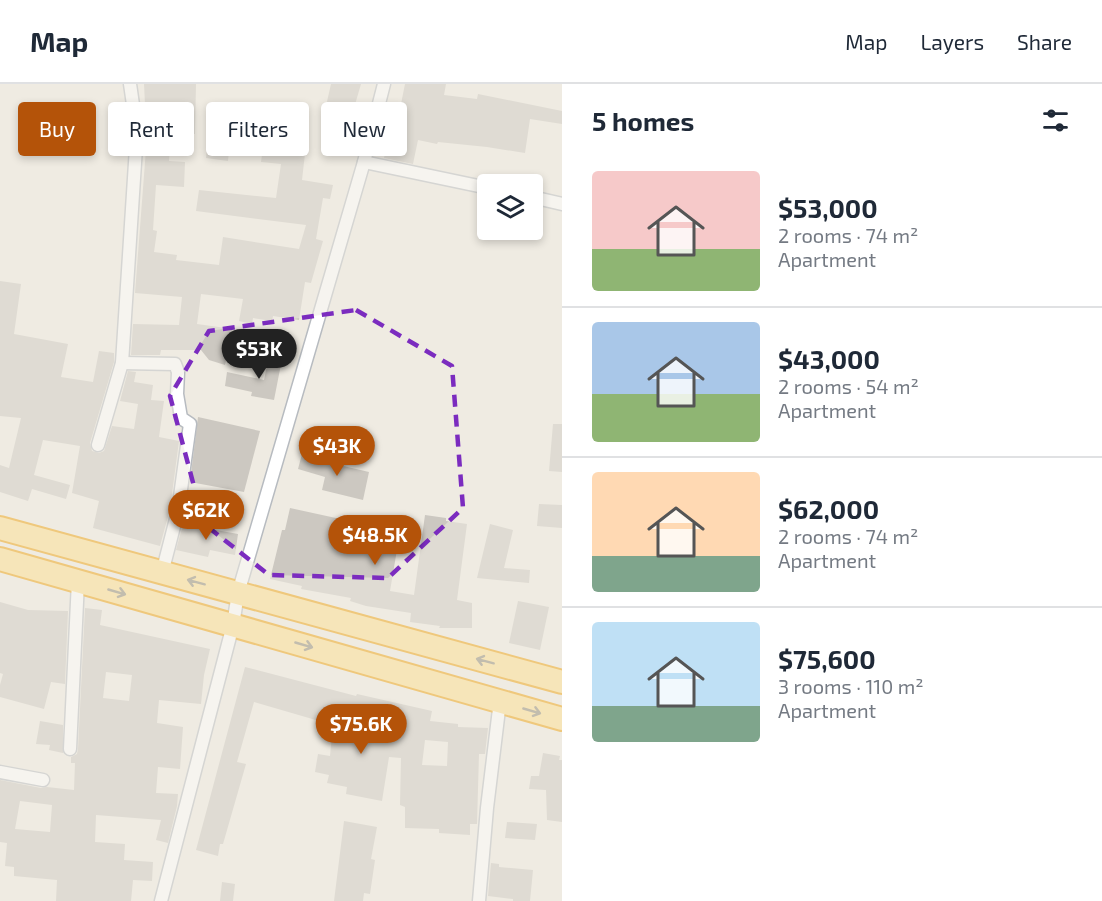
<!DOCTYPE html>
<meta charset="utf-8">
<style>
:root{--surface:#fff;--page:#f2f2f3;--text:#1f2937;--muted:#747a83;--line:#e0e1e3;--accent:#b45309}
body{margin:0;font-family:"Exo 2",sans-serif;background:var(--page);color:var(--text);height:100vh;display:flex;flex-direction:column;font-size:22px;white-space:nowrap}
*{box-sizing:border-box;margin:0}
p{font-size:20px;color:var(--muted)}
.icon{flex:none;width:33px;height:33px;fill:none;stroke:currentColor;stroke-width:2;stroke-linecap:round;stroke-linejoin:round}
.map{position:relative;flex:1;overflow:hidden}
.drawer{display:flex;flex-direction:column;background:var(--surface);width:540px}
.drawer>*{flex:none}
.guide{position:absolute;left:18px;top:18px;width:453px;height:54px;display:flex;gap:12px}
.controls{position:absolute;left:477px;top:90px;display:grid;gap:12px}
.controls a{display:grid;place-items:center;width:66px;height:66px;border-radius:6px;background:var(--surface);box-shadow:0 3px 9px #0003;font-size:30px}
.price{position:absolute;translate:-50% -51px;padding:0 14px;border-radius:21px;background:var(--accent);color:#fff;font-size:20px;line-height:39px;filter:drop-shadow(0 2px 3px #0008)}
.price::after{content:'';position:absolute;left:50%;top:36px;width:18px;height:14px;margin-left:-9px;background:inherit;clip-path:polygon(0 0,100% 0,50% 100%)}
.price.active{background:#222;color:#fff}
ul{padding:0;list-style:none}
li{display:flex;align-items:center;gap:18px;height:150px;padding:0 30px}
li+li{border-top:2px solid var(--line)}
li span{display:grid;place-items:center;flex:none;width:168px;height:120px;border-radius:6px;color:#555}
li>.icon{margin-inline-start:auto}
span .icon{width:72px;height:72px;fill:#fffc;stroke-width:1}
li b{font-size:26px}
h2{display:flex;justify-content:space-between;align-items:center;height:72px;padding:0 30px;font-size:26px}
.chip{padding:0 21px;border-radius:6px;background:var(--surface);box-shadow:0 3px 9px #0003;font-size:21px;line-height:54px}
.chip.active{background:var(--accent);color:#fff}
header{display:flex;align-items:center;gap:36px;box-sizing:border-box;height:84px;padding:0 30px;background:var(--surface);border-bottom:2px solid var(--line)}
header strong{font-size:28px}
nav{display:flex;gap:33px;margin-inline-start:auto;font-size:21px}
main{display:flex;flex:1;min-height:0}
.map>svg:first-child{display:block}
.building{fill:#ccc8c1;fill-rule:evenodd}
.lines{fill:none;stroke-linecap:round;stroke-linejoin:round}
.street-casing{stroke:#b7bbc0;stroke-width:15}
.highway-casing{stroke:#f09e00;stroke-width:26}
.street{stroke:#fff;stroke-width:12}
.highway{stroke:#fd8;stroke-width:22}
.oneway{stroke:#8c856f}
.marked{fill:none;stroke:#7b2cbf;stroke-width:4.5;stroke-dasharray:12 8;stroke-linejoin:round}
</style>
<header>
<strong>Map</strong>
<nav><a>Map</a><a>Layers</a><a>Share</a></nav>
</header>
<main>
<div class="map">
<svg width="562" height="817" viewBox="0 0 562 817">
<rect width="100%" height="100%" fill="#efebe2"/>
<g class="building">
<polygon points="144,0 196,0 195,50 171,50 169,77 185,78 184,103 156,101 153,146 157,147 154,168 177,171 176,176 219,181 223,153 299,165 306,141 196,127 199,106 276,114 281,80 261,78 264,56 306,61 302,96 333,101 330,115 323,114 316,155 323,157 311,199 305,198 299,236 273,232 272,237 253,234 252,240 239,237 243,215 201,210 197,240 233,245 225,281 209,276 201,266 161,266 160,271 131,271 133,240 179,241 182,213 135,209 148,39 146,40"/>
<polygon points="331,0 361,0 354,24 349,26 326,22"/>
<polygon points="405,0 446,0 444,11 477,15 478,10 562,27 562,40 530,35 525,69 487,63 438,58 437,60 418,56 413,80 384,74 390,49 395,50"/>
<polygon points="209,41 228,41 227,57 230,57 228,77 206,74"/>
<polygon points="0,197 21,200 14,250 68,260 61,293 93,298 99,267 114,269 114,278 90,359 92,367 99,369 104,367 112,342 134,345 138,320 120,317 128,287 136,288 134,298 153,301 151,316 164,317 159,353 179,357 170,425 160,462 93,444 99,417 72,409 80,362 43,356 34,391 70,401 66,415 32,405 28,417 0,408 0,381 9,384 21,334 0,332"/>
<polygon points="270,267 283,270 274,316 251,312 252,308 225,302 227,288 264,296"/>
<polygon points="198,333 260,347 244,408 190,398"/>
<polygon points="553,340 562,340 562,388 549,387"/>
<polygon points="302,370 326,378 369,388 363,416 322,406 325,393 298,385"/>
<polygon points="539,420 562,421 562,444 537,442"/>
<polygon points="290,424 400,448 390,507 414,511 425,431 446,434 446,437 467,440 457,516 472,519 472,544 439,544 440,542 410,538 411,529 366,522 350,517 351,514 301,505 302,502 270,495 282,446 285,446"/>
<polygon points="183,440 238,450 235,471 210,466 208,473 176,466"/>
<polygon points="490,440 513,446 504,484 530,486 529,499 477,494"/>
<polygon points="518,517 549,523 540,566 509,559"/>
<polygon points="0,518 28,526 68,527 65,600 51,598 44,625 0,613 0,601 3,590 0,589"/>
<path d="M85,524l17,2 -2,15 110,24 -6,26 -3,29 -42,-4 -2,23 26,4 -3,42 -22,-2 -2,26 22,1 -1,12 -9,37 -12,-3 5,-20 -65,-5 -1,27 30,2 -1,16 29,2 -1,19 -19,-1 -2,21h-75l1,-21 -43,-4v-9l-9,-1 2,-23 -7,-1v-62l41,8 6,-1 27,3 1,-27h-4v-6l6,-3 1,-5zM106,588l26,3 -3,26 -26,-3zM20,717l32,4 -2,27 -35,-3z"/>
<path d="M245,583l111,29 1,-2 75,17 -2,10 28,3v3l30,1 -3,26h-6l-2,70h-7v11l-31,-2v-4l-34,-1v-21l-5,-2 1,-47 -12,-1 -7,44 -36,-7 1,-7 -20,-4 2,-8 -14,-3 3,-18 12,2 3,-31 -79,-23 -17,60 9,2 -23,80h-3l-2,12 -22,-6zM425,656l23,2 -1,24 -25,-1z"/>
<polygon points="40,637 63,641 63,669 49,666 50,661 36,660"/>
<polygon points="543,669 560,672 559,676 562,676 562,738 547,736 546,706 529,705 531,692 539,692"/>
<polygon points="344,737 377,743 371,775 375,776 370,810 364,809 363,817 334,817"/>
<polygon points="507,738 537,740 535,756 505,754"/>
<polygon points="491,779 499,780 499,783 533,786 530,817 513,817 513,815 488,812"/>
<polygon points="222,798 235,800 233,817 220,817"/>
</g>
<g class="lines">
<defs>
<g id="street">
<polyline points="364,78 488,104"/>
<polyline points="532,113 562,120"/>
<polyline points="122,279 175,280 178,288 177,310 181,334 190,340 178,427 162,489"/>
<polyline points="98,361 122,279 137,48 130,0"/>
<polyline points="70,665 78,497"/>
<polyline points="0,688 43,696"/>
<polyline points="161,817 233,541 238,509 364,78 384,0"/>
<polyline points="479,817 487,724 500,617"/>
</g>
<g id="highway">
<polyline points="0,444 562,598"/>
<polyline points="0,475 562,635"/>
</g>
</defs>
<use href="#street" class="street-casing"/>
<use href="#highway" class="highway-casing"/>
<use href="#street" class="street"/>
<use href="#highway" class="highway"/>
</g>
<defs><path id="oneway-shaft" d="M-6 0H5M1.5-3L5.5 0L1.5 3" fill="none" stroke-width="1.6" stroke-linecap="round" stroke-linejoin="round" transform="scale(1.5)"/></defs>
<g class="oneway">
<use href="#oneway-shaft" transform="translate(196 498) rotate(-165)"/>
<use href="#oneway-shaft" transform="translate(117 508) rotate(16)"/>
<use href="#oneway-shaft" transform="translate(304 561) rotate(16)"/>
<use href="#oneway-shaft" transform="translate(485 577) rotate(-165)"/>
<use href="#oneway-shaft" transform="translate(532 627) rotate(16)"/>
</g>
<path d="M0 0H562V817H0ZM356,226l96,56 11,142 -75,70 -119,-3 -65,-51 -34,-128 39,-65z" fill="#efebe2" fill-opacity=".55" fill-rule="evenodd"/>
<path class="marked" d="M356,226l96,56 11,142 -75,70 -119,-3 -65,-51 -34,-128 39,-65z"/>
</svg>
<div class="controls">
<a><svg class="icon" aria-label="layers" viewBox="0 0 24 24"><path d="M12 4l9 5-9 5-9-5zM3 14l9 5 9-5"/></svg></a>
</div>
<b class="price active" style="left:259px;top:296px">$53K</b>
<b class="price" style="left:337px;top:393px">$43K</b>
<b class="price" style="left:206px;top:457px">$62K</b>
<b class="price" style="left:375px;top:482px">$48.5K</b>
<b class="price" style="left:361px;top:671px">$75.6K</b>
<div class="guide">
<a class="chip active">Buy</a>
<a class="chip">Rent</a>
<a class="chip">Filters</a>
<a class="chip">New</a>
</div>
</div>
<section class="drawer">
<h2>5 homes<svg class="icon" aria-label="filters" viewBox="0 0 24 24"><path d="M4 7h16M4 17h16"/><circle cx="9" cy="7" r="2"/><circle cx="15" cy="17" r="2"/></svg></h2>
<ul>
<li><span style="background:linear-gradient(#f6c9c9 65%,#8fb573 0)"><svg class="icon" aria-label="home" viewBox="0 0 24 24"><path d="M3 11l9-7 9 7M6 9v11h12V9"/></svg></span><div><b>$53,000</b><p>2 rooms · 74 m²</p><p>Apartment</p></div></li>
<li><span style="background:linear-gradient(#a9c7e8 60%,#8fb573 0)"><svg class="icon" aria-label="home" viewBox="0 0 24 24"><path d="M3 11l9-7 9 7M6 9v11h12V9"/></svg></span><div><b>$43,000</b><p>2 rooms · 54 m²</p><p>Apartment</p></div></li>
<li><span style="background:linear-gradient(#ffd9b3 70%,#7fa58c 0)"><svg class="icon" aria-label="home" viewBox="0 0 24 24"><path d="M3 11l9-7 9 7M6 9v11h12V9"/></svg></span><div><b>$62,000</b><p>2 rooms · 74 m²</p><p>Apartment</p></div></li>
<li><span style="background:linear-gradient(#bfe0f5 70%,#7fa58c 0)"><svg class="icon" aria-label="home" viewBox="0 0 24 24"><path d="M3 11l9-7 9 7M6 9v11h12V9"/></svg></span><div><b>$75,600</b><p>3 rooms · 110 m²</p><p>Apartment</p></div></li>
</ul>
</section>
</main>
